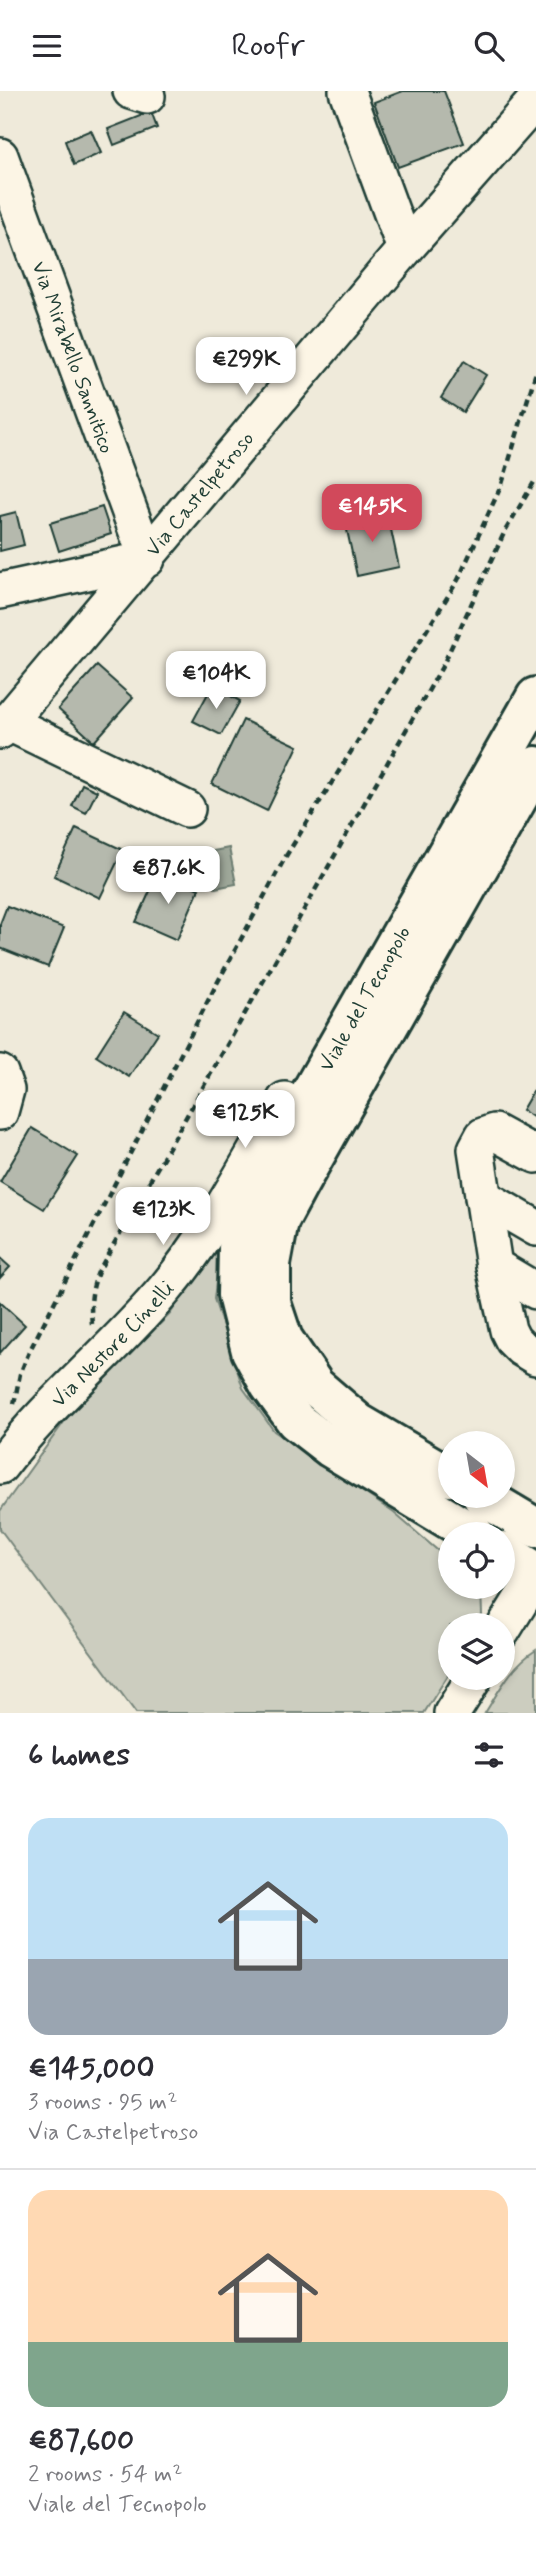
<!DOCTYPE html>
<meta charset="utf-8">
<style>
:root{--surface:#fff;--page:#f7f7f7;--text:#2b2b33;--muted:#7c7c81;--line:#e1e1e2;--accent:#d1495b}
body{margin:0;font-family:Mynerve,sans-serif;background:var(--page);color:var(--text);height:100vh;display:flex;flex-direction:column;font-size:26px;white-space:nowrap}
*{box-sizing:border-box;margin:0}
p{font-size:23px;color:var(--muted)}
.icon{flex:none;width:38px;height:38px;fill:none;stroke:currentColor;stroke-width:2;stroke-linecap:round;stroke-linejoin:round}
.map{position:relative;height:1622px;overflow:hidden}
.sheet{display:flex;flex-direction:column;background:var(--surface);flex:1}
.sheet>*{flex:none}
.needle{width:46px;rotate:149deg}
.tools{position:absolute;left:438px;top:1340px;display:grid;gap:14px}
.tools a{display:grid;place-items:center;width:77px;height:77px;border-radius:50%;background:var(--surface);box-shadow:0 4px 10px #0003;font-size:35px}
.price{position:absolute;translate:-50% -60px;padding:0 16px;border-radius:14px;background:#fff;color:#222;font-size:23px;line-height:46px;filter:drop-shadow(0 2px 4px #0008)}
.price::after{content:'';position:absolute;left:50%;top:42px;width:21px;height:16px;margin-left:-10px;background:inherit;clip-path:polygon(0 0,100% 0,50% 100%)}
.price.active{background:var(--accent);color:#fff}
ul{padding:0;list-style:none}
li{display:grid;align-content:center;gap:14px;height:371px;padding:0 28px}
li+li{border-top:2px solid var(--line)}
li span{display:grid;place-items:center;height:217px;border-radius:21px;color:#555}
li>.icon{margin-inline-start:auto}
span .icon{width:126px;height:126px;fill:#fffc;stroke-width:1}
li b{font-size:30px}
h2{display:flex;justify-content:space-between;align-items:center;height:84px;padding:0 28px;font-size:30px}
header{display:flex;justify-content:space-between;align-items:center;height:91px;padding:0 28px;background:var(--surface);font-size:32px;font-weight:600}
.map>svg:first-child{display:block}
.green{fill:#cccdbf;stroke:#76857a;stroke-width:2}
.water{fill:#9fa89a;stroke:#6c7d71;stroke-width:2}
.building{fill:#b5b9ad;stroke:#1f3d34;stroke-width:2}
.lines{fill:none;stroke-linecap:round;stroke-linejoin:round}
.minor-casing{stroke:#1f3d34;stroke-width:40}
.major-casing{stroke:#1f3d34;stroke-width:44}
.path{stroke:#1f3d34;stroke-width:4.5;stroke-dasharray:7 5;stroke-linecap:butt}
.minor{stroke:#fcf5e5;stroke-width:35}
.major{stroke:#fcf5e5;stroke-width:38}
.labels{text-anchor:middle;stroke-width:6;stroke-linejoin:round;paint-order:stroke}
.street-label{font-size:21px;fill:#1f3d34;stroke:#fcf5e5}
</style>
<header><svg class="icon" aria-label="menu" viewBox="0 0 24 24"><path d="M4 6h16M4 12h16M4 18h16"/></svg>Roofr<svg class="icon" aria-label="search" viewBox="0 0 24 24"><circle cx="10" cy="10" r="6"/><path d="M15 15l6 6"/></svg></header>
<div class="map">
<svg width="536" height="1622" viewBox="0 0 536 1622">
<rect width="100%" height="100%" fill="#efeada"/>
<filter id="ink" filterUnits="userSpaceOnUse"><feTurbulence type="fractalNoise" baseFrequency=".0143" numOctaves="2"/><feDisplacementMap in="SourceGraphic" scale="14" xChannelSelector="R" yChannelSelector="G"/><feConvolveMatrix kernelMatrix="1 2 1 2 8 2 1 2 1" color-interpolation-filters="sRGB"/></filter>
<g filter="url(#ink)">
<g class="green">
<polygon points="221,1147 214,1208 243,1297 274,1340 394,1422 450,1470 450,1496 481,1497 482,1524 477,1535 450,1535 450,1581 424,1622 136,1622 0,1438 0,1420 69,1324 170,1223"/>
<path d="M536,1559v63h-51c15,-24 27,-48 51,-63z"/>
</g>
<polygon class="water" points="229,757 236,793 215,797 208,761"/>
<g class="building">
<polygon points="403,0 444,0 464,52 398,76 374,11"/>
<polygon points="151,21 157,37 114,54 108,38"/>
<polygon points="91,39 101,62 74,74 65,50"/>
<polygon points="464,270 486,284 463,321 441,307"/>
<polygon points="102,416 111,443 59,460 50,432"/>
<polygon points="387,420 399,476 357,485 345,430"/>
<polygon points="16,421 24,454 0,460 0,425"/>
<polygon points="97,575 133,607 94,651 58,618"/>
<polygon points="212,595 240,610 221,644 193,630"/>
<polygon points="243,629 298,655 267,720 212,693"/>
<polygon points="82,693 97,700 86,722 72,715"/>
<polygon points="76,737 123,759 100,807 54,785"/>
<polygon points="159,780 199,798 177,849 136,831"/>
<polygon points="7,815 64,837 48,876 0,857 0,833"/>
<polygon points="124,921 158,942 129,986 96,965"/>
<polygon points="536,995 536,1028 522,1019"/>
<polygon points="32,1037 78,1065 44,1118 0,1091"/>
<polygon points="0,1167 10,1176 0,1187"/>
<polygon points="0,1211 25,1234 0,1262"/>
</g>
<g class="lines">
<defs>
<g id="minor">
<polyline points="131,0 147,5"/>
<polyline points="347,0 405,158"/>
<path id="s1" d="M0,65l147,403 -147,32"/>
<polyline points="7,631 187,718"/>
<path id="s2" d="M0,640l405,-482 131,-149"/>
<polyline points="0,982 6,999 0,1021"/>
<polyline points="536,1064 494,1041 483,1045 476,1058 494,1175 508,1239 513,1249 521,1257 536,1266"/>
<polyline points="483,1106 536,1137"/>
<polyline points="494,1175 536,1200"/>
<path id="s3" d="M0,1375c49,-65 113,-115 165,-177 48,-57 82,-124 120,-189"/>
<polyline points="502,1540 536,1485"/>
<polyline points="452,1622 474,1587"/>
</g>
<g id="major">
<polyline points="450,1386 358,1332 315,1295 283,1248 271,1212 271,1173 279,1130 300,1091 536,675"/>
<polyline points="482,1405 536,1437"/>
<path id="s4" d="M475,1444l-144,-87 -35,-27 -27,-37 -18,-33 -14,-56 1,-47 11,-47 287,-504"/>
<polyline points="502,1460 536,1481"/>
</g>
</defs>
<use href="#minor" class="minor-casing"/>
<use href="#major" class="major-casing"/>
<g class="path">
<path d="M92,1233c-2,-20 -1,-34 6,-52l345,-607 62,-134 31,-52"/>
<polyline points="14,1313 20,1283 29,1261 214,898 286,765 458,489 502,393 536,281"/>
</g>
<use href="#minor" class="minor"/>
<use href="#major" class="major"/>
</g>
</g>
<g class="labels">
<g class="street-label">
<text dy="7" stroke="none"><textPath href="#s1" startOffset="214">Via Mirabello Sannitico</textPath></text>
<text dy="7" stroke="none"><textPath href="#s2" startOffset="310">Via Castelpetroso</textPath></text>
<text dy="7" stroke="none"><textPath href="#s4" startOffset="682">Viale del Tecnopolo</textPath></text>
<text dy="7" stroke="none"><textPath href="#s3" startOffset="166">Via Nestore Cinelli</textPath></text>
</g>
</g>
</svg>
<div class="tools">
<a><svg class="needle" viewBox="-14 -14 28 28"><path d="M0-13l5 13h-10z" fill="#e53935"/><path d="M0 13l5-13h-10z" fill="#7c7c81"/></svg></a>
<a><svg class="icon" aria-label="locate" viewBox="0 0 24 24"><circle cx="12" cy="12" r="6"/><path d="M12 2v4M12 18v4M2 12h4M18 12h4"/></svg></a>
<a><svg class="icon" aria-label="layers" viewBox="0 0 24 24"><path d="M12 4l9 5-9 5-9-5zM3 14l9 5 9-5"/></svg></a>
</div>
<b class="price" style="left:246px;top:306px">€299K</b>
<b class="price active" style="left:372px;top:453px">€145K</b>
<b class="price" style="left:216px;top:620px">€104K</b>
<b class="price" style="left:168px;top:815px">€87.6K</b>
<b class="price" style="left:245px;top:1059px">€125K</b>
<b class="price" style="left:163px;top:1156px">€123K</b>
</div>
<section class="sheet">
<h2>6 homes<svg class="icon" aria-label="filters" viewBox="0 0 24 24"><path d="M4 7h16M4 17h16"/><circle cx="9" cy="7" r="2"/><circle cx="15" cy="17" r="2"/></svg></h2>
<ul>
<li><span style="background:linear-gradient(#bfe0f5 65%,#9aa5b1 0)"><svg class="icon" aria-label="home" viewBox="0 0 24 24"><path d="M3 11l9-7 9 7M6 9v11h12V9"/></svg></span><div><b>€145,000</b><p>3 rooms · 95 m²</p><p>Via Castelpetroso</p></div></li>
<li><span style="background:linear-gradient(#ffd9b3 70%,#7fa58c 0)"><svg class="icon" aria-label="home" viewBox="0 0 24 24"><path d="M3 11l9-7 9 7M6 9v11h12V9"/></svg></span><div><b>€87,600</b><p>2 rooms · 54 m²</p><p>Viale del Tecnopolo</p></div></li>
</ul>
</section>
